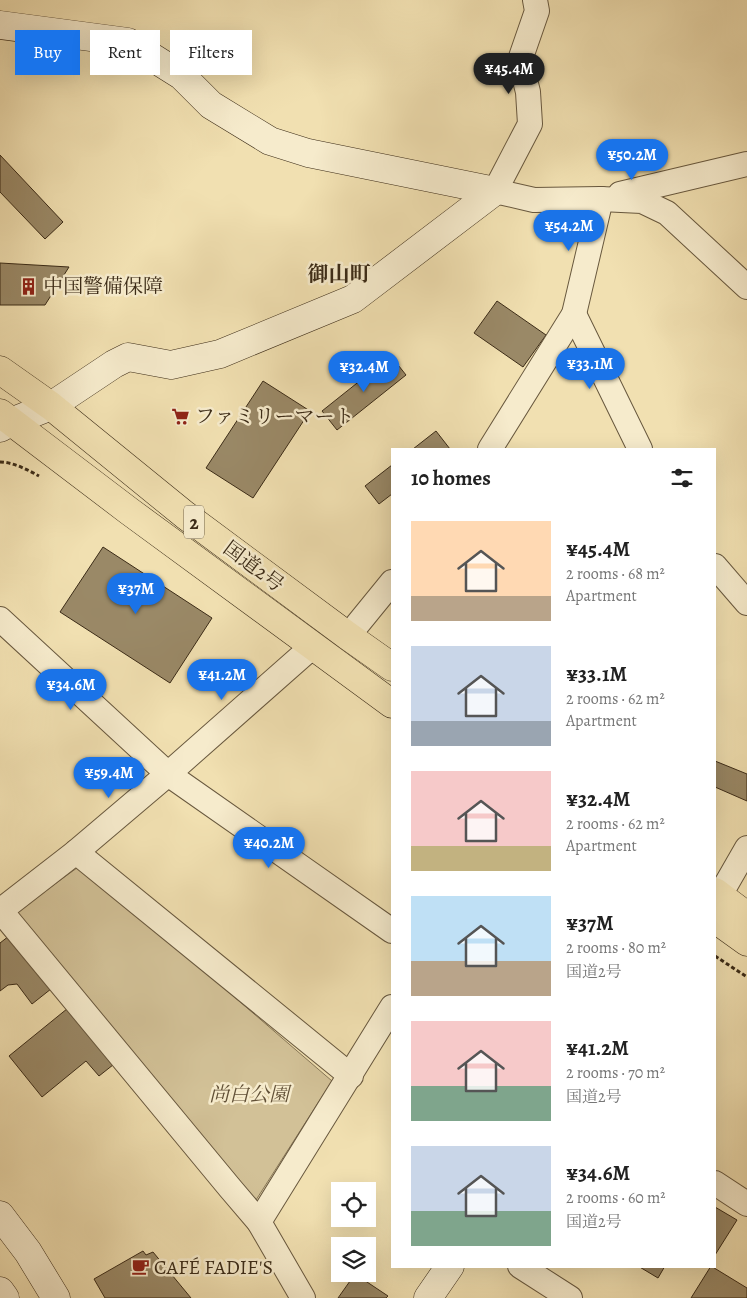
<!DOCTYPE html>
<meta charset="utf-8">
<style>
:root{--surface:#fff;--page:#f2f2f2;--text:#222;--muted:#767676;--accent:#1a73e8}
body{margin:0;font-family:Alegreya,"Noto Serif JP",serif;background:var(--page);color:var(--text);height:100vh;display:flex;flex-direction:column;font-size:19px;white-space:nowrap}
*{box-sizing:border-box;margin:0}
p{font-size:16px;color:var(--muted)}
.icon{flex:none;width:28px;height:28px;fill:none;stroke:currentColor;stroke-width:2;stroke-linecap:round;stroke-linejoin:round}
.map{position:relative;flex:1;overflow:hidden}
.side{position:absolute;left:391px;top:448px;width:325px;height:820px;display:flex;flex-direction:column;background:var(--surface);border-radius:0px;box-shadow:0 5px 20px #0002}
.side>*{flex:none}
.top-card{position:absolute;left:15px;top:30px;width:301px;height:45px;display:flex;gap:10px}
.buttons{position:absolute;left:331px;top:1182px;display:grid;gap:10px}
.buttons a{display:grid;place-items:center;width:45px;height:45px;border-radius:0px;background:var(--surface);box-shadow:0 5px 20px #0002;font-size:25px}
.price{position:absolute;translate:-50% -42px;padding:0 11px;border-radius:18px;background:var(--accent);color:#fff;font-size:16px;line-height:32px;filter:drop-shadow(0 1px 2px #0008)}
.price::after{content:'';position:absolute;left:50%;top:30px;width:15px;height:11px;margin-left:-8px;background:inherit;clip-path:polygon(0 0,100% 0,50% 100%)}
.price.active{background:#222;color:#fff}
ul{padding:0;list-style:none}
li{display:flex;align-items:center;gap:15px;height:125px;padding:0 20px}
li span{display:grid;place-items:center;flex:none;width:140px;height:100px;border-radius:0px;color:#555}
li>.icon{margin-inline-start:auto}
span .icon{width:60px;height:60px;fill:#fffc;stroke-width:1}
li b{font-size:21px}
h2{display:flex;justify-content:space-between;align-items:center;height:60px;padding:0 20px;font-size:21px}
.tag{padding:0 18px;border-radius:0px;background:var(--surface);box-shadow:0 5px 20px #0002;font-size:18px;line-height:45px}
.tag.active{background:var(--accent);color:#fff}
.map>svg:first-child{display:block}
.green{fill:#d2c197;stroke:#867657}
.building{fill:#9a8967;stroke:#3b2b17}
.lines{fill:none;stroke-linecap:round;stroke-linejoin:round}
.street-casing{stroke:#68583e;stroke-width:26}
.secondary-casing{stroke:#3b2b17;stroke-width:29}
.highway-casing{stroke:#3b2b17;stroke-width:29}
.path{stroke:#3b2b17;stroke-width:3;stroke-dasharray:4 2.5;stroke-linecap:butt}
.street{stroke:#f6ebcc;stroke-width:24}
.secondary{stroke:#f6ebcc;stroke-width:28}
.highway{stroke:#f1e0b1;stroke-width:28}
.labels{text-anchor:middle;stroke-width:5;stroke-linejoin:round;paint-order:stroke}
.shield{fill:#f6ebcc;stroke:#73654d;stroke-width:1}
.shield-label{font-size:19px;font-weight:bold;fill:#3b2b17}
.poi-label{font-size:20px;fill:#3b2b17;stroke:#f6ebcc;text-anchor:start}
.street-label{font-size:20px;fill:#3b2b17;stroke:#f6ebcc}
.park-label{font-size:20px;font-style:italic;fill:#615037;stroke:#f6ebcc}
.neighbourhood-label{font-size:21px;font-weight:bold;fill:#3b2b17;stroke:#f6ebcc}
</style>
<div class="map">
<svg width="747" height="1298" viewBox="0 0 747 1298">
<rect width="100%" height="100%" fill="#f1e0b1"/>
<filter id="stains"><feTurbulence type="fractalNoise" baseFrequency=".004" numOctaves="4"/><feColorMatrix values="0 0 0 0 .2 0 0 0 0 .09 0 0 0 0 .02 0 0 0 .5 -.17"/></filter>
<radialGradient id="worn" r=".72"><stop offset=".6" stop-color="#630" stop-opacity="0"/><stop offset="1" stop-color="#630" stop-opacity=".3"/></radialGradient>
<polygon class="green" points="81,865 332,1081 256,1200 15,913"/>
<g class="building">
<polygon points="0,155 63,222 45,239 0,192"/>
<polygon points="0,263 69,267 45,305 0,305"/>
<polygon points="497,301 546,335 523,367 474,333"/>
<polygon points="391,356 406,375 337,430 322,411"/>
<polygon points="263,381 310,411 253,498 206,468"/>
<polygon points="436,431 450,449 413,449"/>
<polygon points="392,465 392,494 379,504 365,486"/>
<polygon points="103,547 212,618 170,683 60,612"/>
<polygon points="715,761 747,774 747,801 715,787"/>
<polygon points="9,936 56,985 32,1004 17,984 8,985 0,991 0,943"/>
<polygon points="73,1004 118,1061 99,1076 86,1061 42,1097 9,1056"/>
<polygon points="715,1207 737,1220 715,1255"/>
<polygon points="143,1251 146,1255 153,1252 191,1298 105,1298 94,1279"/>
<polygon points="638,1266 665,1266 658,1278"/>
<polygon points="711,1266 747,1288 747,1298 691,1298"/>
<polygon points="355,1274 388,1296 386,1298 338,1298"/>
</g>
<g class="lines">
<defs>
<g id="street">
<polyline points="535,0 537,11 520,60 528,92 530,124 495,191 534,200 601,199 642,201 667,213 747,287"/>
<polyline points="620,194 747,164"/>
<polyline points="574,314 640,449"/>
<polyline points="490,449 574,314 601,199"/>
<polyline points="715,566 747,603"/>
<polyline points="0,619 168,774 392,931"/>
<polyline points="348,636 392,582"/>
<polyline points="76,852 351,1076"/>
<polyline points="715,897 720,895 747,848"/>
<polyline points="0,910 230,1188 259,1222 303,1298"/>
<polyline points="0,911 76,852 168,774 313,646"/>
<polyline points="715,1183 747,1204"/>
<polyline points="259,1222 392,1007"/>
<polyline points="520,1266 570,1298"/>
</g>
<g id="secondary">
<polyline points="0,25 128,42 182,76 211,105 270,141 308,153 495,191"/>
<polyline points="0,428 11,422 51,406 114,364 128,357 171,365 220,354 353,299 495,191"/>
<polyline points="0,1215 28,1252 56,1298"/>
<polyline points="0,1291 5,1298"/>
<polyline points="428,1298 450,1266"/>
</g>
<g id="highway">
<polyline points="0,370 51,406 185,515 348,636 392,667"/>
<polyline points="0,413 129,511 392,704"/>
<polyline points="715,892 747,916"/>
<polyline points="715,919 747,942"/>
</g>
</defs>
<use href="#street" class="street-casing"/>
<use href="#secondary" class="secondary-casing"/>
<use href="#highway" class="highway-casing"/>
<g class="path">
<path d="M0,462c13,0 28,8 39,14"/>
<polyline points="715,956 747,977"/>
</g>
<use href="#street" class="street"/>
<use href="#secondary" class="secondary"/>
<use href="#highway" class="highway"/>
</g>
<defs>
<symbol id="building-bare" viewBox="-9 -9 18 18"><path d="M-4-6H4V6H1V3H-1V6H-4ZM-2.5-4.3h1.7v1.8h-1.7ZM.8-4.3h1.7v1.8H.8ZM-2.5-1h1.7V.8h-1.7ZM.8-1h1.7V.8H.8Z" fill="#8f2418" stroke="#f6ebcc" stroke-width="2.5" paint-order="stroke"/></symbol>
<symbol id="supermarket-bare" viewBox="-9 -9 18 18"><path d="M-6-5.5h2.5l.6 2H6L4.5 2H-2.5L-4.4-4H-6ZM-1.5 3.2a1.3 1.3 0 1 0 .1 0ZM3 3.2a1.3 1.3 0 1 0 .1 0Z" fill="#8f2418" stroke="#f6ebcc" stroke-width="2.5" paint-order="stroke"/></symbol>
<symbol id="cafe-bare" viewBox="-9 -9 18 18"><path d="M-5.5-4.5H6V0H3Q3 3.5 0 3.5H-2.5Q-5.5 3.5-5.5 0ZM3-3.2v2h1.7v-2ZM-6 4.5H4V6H-6Z" fill="#8f2418" stroke="#f6ebcc" stroke-width="2.5" paint-order="stroke"/></symbol>
</defs>
<g fill-rule="evenodd">
<use href="#building-bare" x="16" y="274" width="25" height="25"/>
<use href="#supermarket-bare" x="168" y="404" width="25" height="25"/>
<use href="#cafe-bare" x="128" y="1254" width="25" height="25"/>
</g>
<g class="labels">
<rect class="shield" x="184" y="505.5" width="20" height="33" rx="4"/>
<g class="shield-label">
<text x="194" y="529">2</text>
</g>
<g class="poi-label">
<text x="43" y="293">中国警備保障</text>
<text x="195" y="423">ファミリーマート</text>
<text x="154" y="1274">CAFÉ FADIE'S</text>
</g>
<g class="street-label">
<text transform="translate(254 566) rotate(37)" y="7">国道2号</text>
</g>
<g class="park-label">
<text x="249" y="1101">尚白公園</text>
</g>
<g class="neighbourhood-label">
<text x="339" y="281">御山町</text>
</g>
</g>
<rect width="100%" height="100%" filter="url(#stains)"/>
<rect width="100%" height="100%" fill="url(#worn)"/>
</svg>
<div class="buttons">
<a><svg class="icon" aria-label="locate" viewBox="0 0 24 24"><circle cx="12" cy="12" r="6"/><path d="M12 2v4M12 18v4M2 12h4M18 12h4"/></svg></a>
<a><svg class="icon" aria-label="layers" viewBox="0 0 24 24"><path d="M12 4l9 5-9 5-9-5zM3 14l9 5 9-5"/></svg></a>
</div>
<b class="price active" style="left:509px;top:95px">¥45.4M</b>
<b class="price" style="left:632px;top:181px">¥50.2M</b>
<b class="price" style="left:569px;top:252px">¥54.2M</b>
<b class="price" style="left:590px;top:390px">¥33.1M</b>
<b class="price" style="left:364px;top:393px">¥32.4M</b>
<b class="price" style="left:136px;top:615px">¥37M</b>
<b class="price" style="left:222px;top:701px">¥41.2M</b>
<b class="price" style="left:71px;top:711px">¥34.6M</b>
<b class="price" style="left:109px;top:799px">¥59.4M</b>
<b class="price" style="left:269px;top:869px">¥40.2M</b>
<div class="top-card">
<a class="tag active">Buy</a>
<a class="tag">Rent</a>
<a class="tag">Filters</a>
</div>
<section class="side">
<h2>10 homes<svg class="icon" aria-label="filters" viewBox="0 0 24 24"><path d="M4 7h16M4 17h16"/><circle cx="9" cy="7" r="2"/><circle cx="15" cy="17" r="2"/></svg></h2>
<ul>
<li><span style="background:linear-gradient(#ffd9b3 75%,#b9a48a 0)"><svg class="icon" aria-label="home" viewBox="0 0 24 24"><path d="M3 11l9-7 9 7M6 9v11h12V9"/></svg></span><div><b>¥45.4M</b><p>2 rooms · 68 m²</p><p>Apartment</p></div></li>
<li><span style="background:linear-gradient(#c9d6e8 75%,#9aa5b1 0)"><svg class="icon" aria-label="home" viewBox="0 0 24 24"><path d="M3 11l9-7 9 7M6 9v11h12V9"/></svg></span><div><b>¥33.1M</b><p>2 rooms · 62 m²</p><p>Apartment</p></div></li>
<li><span style="background:linear-gradient(#f6c9c9 75%,#c2b280 0)"><svg class="icon" aria-label="home" viewBox="0 0 24 24"><path d="M3 11l9-7 9 7M6 9v11h12V9"/></svg></span><div><b>¥32.4M</b><p>2 rooms · 62 m²</p><p>Apartment</p></div></li>
<li><span style="background:linear-gradient(#bfe0f5 65%,#b9a48a 0)"><svg class="icon" aria-label="home" viewBox="0 0 24 24"><path d="M3 11l9-7 9 7M6 9v11h12V9"/></svg></span><div><b>¥37M</b><p>2 rooms · 80 m²</p><p>国道2号</p></div></li>
<li><span style="background:linear-gradient(#f6c9c9 65%,#7fa58c 0)"><svg class="icon" aria-label="home" viewBox="0 0 24 24"><path d="M3 11l9-7 9 7M6 9v11h12V9"/></svg></span><div><b>¥41.2M</b><p>2 rooms · 70 m²</p><p>国道2号</p></div></li>
<li><span style="background:linear-gradient(#c9d6e8 65%,#7fa58c 0)"><svg class="icon" aria-label="home" viewBox="0 0 24 24"><path d="M3 11l9-7 9 7M6 9v11h12V9"/></svg></span><div><b>¥34.6M</b><p>2 rooms · 60 m²</p><p>国道2号</p></div></li>
</ul>
</section>
</div>
